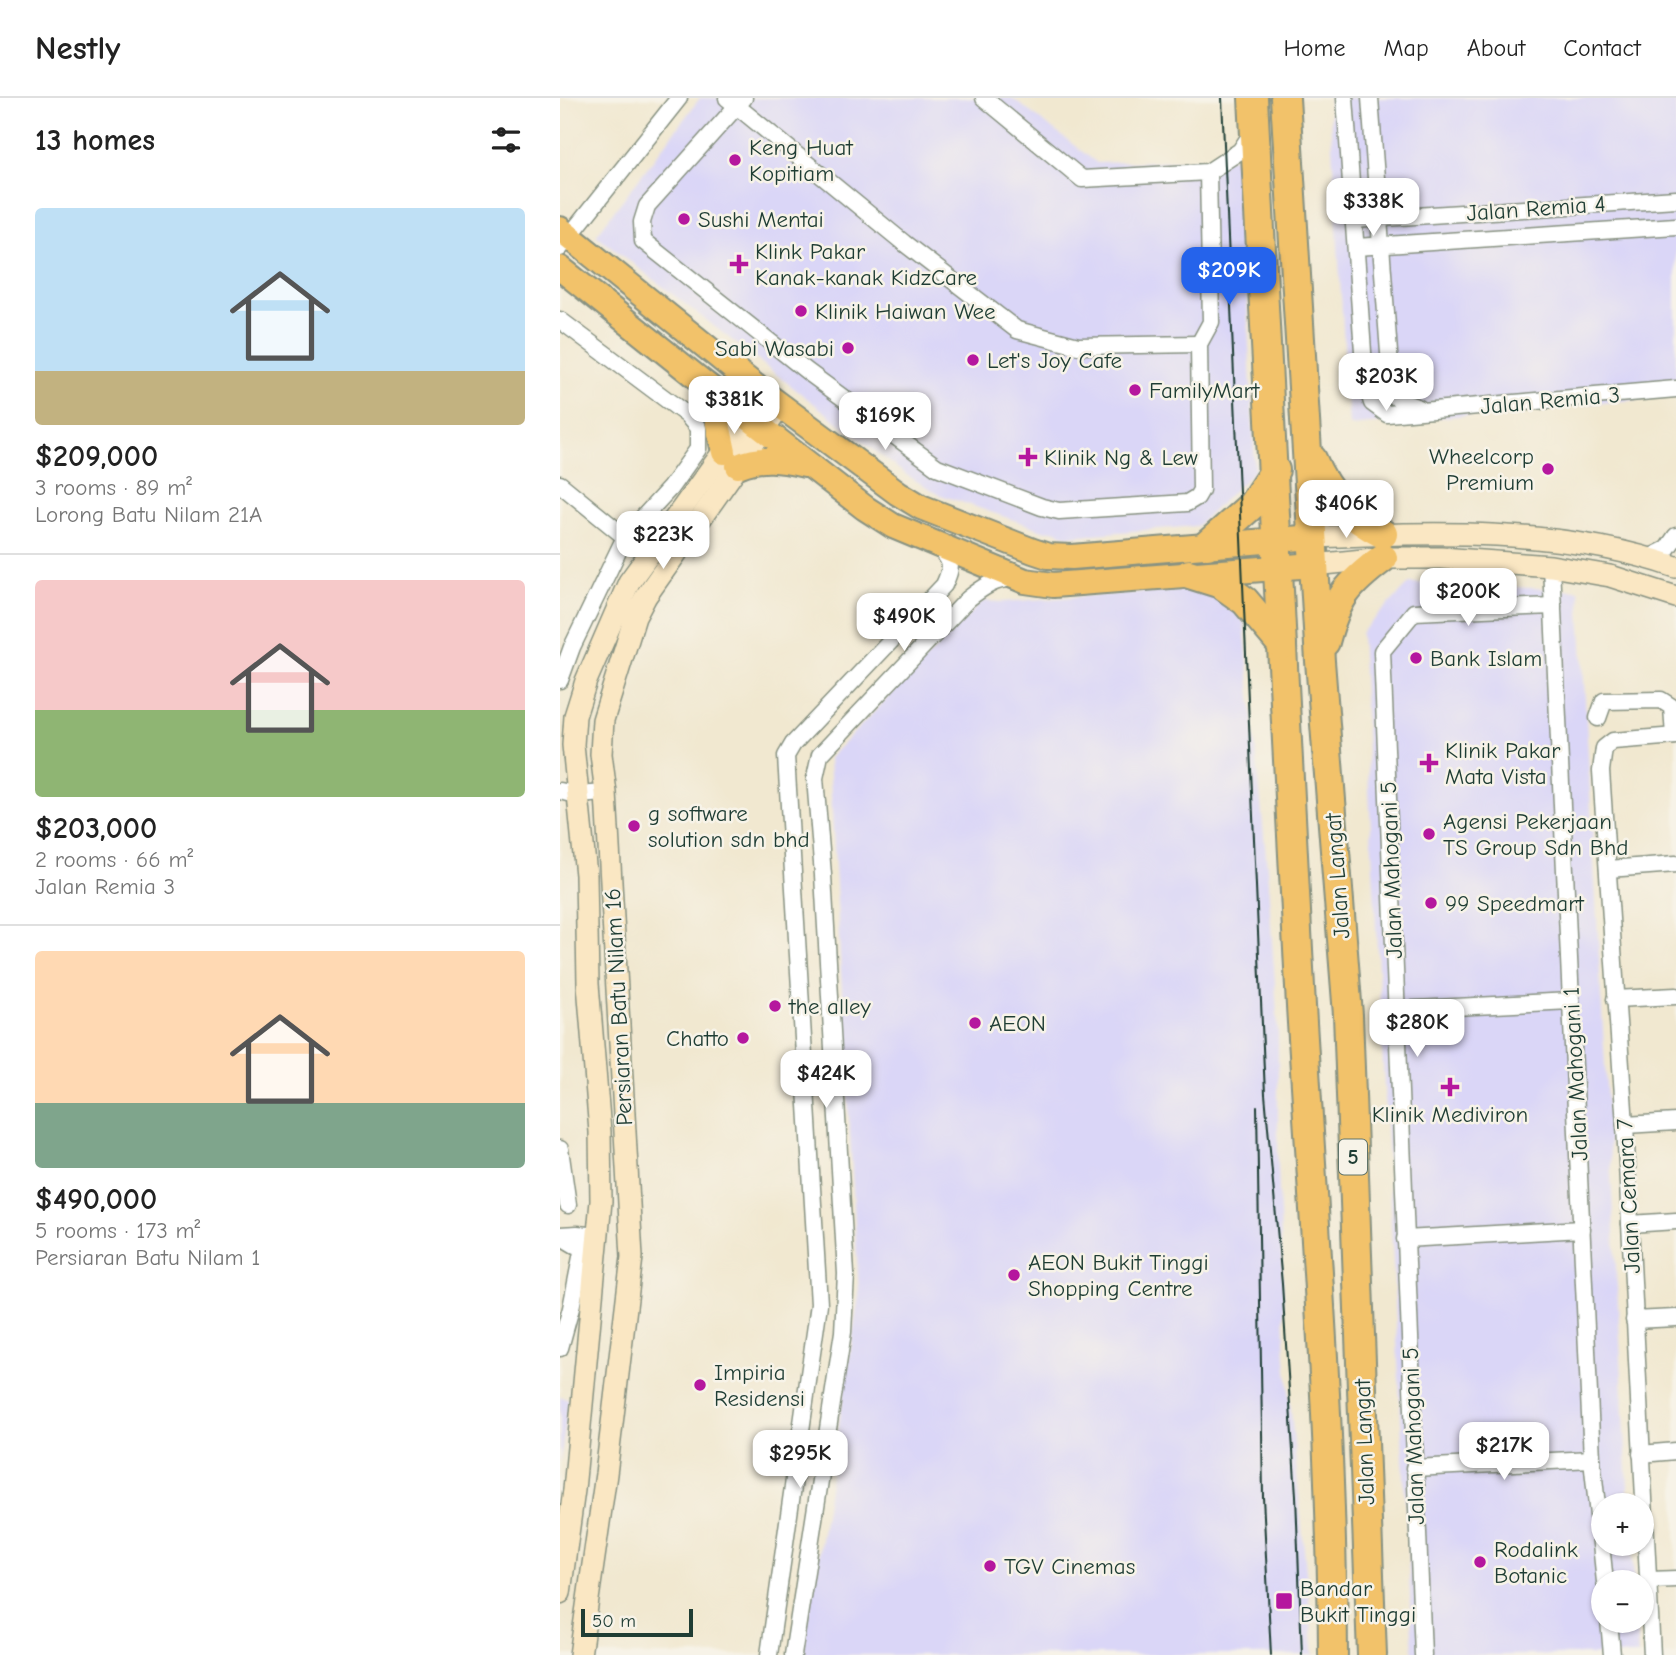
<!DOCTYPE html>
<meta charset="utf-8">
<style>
:root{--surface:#fff;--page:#f6f6f6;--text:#222;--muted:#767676;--line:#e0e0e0;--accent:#2563eb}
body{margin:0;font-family:"Comic Neue",sans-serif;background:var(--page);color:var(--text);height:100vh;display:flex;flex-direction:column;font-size:26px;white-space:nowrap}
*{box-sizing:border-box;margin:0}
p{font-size:23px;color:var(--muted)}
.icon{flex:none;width:38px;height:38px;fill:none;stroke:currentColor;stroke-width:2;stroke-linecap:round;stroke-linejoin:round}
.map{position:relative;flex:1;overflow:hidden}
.panel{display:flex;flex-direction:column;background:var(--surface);width:560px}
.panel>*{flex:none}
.buttons{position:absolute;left:1031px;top:1395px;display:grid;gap:14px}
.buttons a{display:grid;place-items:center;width:63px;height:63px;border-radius:50%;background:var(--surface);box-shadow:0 2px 5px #0004;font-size:35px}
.scale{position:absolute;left:21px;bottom:18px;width:112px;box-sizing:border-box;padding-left:7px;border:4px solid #1f3d34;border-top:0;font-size:19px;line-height:24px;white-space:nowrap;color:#1f3d34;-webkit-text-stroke:5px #f7f3e8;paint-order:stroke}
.price{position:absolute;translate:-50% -60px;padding:0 16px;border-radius:14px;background:#fff;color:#222;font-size:23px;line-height:46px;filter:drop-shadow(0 2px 4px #0008)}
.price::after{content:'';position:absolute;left:50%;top:42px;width:21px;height:16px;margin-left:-10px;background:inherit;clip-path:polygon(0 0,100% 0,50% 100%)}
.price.selected{background:var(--accent);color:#fff}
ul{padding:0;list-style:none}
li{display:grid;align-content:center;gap:14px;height:371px;padding:0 35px}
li+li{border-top:2px solid var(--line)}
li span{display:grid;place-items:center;height:217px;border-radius:7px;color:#555}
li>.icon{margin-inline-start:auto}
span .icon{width:126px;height:126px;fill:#fffc;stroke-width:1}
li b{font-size:30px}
h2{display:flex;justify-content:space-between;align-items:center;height:84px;padding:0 35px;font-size:30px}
header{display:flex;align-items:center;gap:42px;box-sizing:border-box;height:98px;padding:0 35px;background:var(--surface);border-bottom:2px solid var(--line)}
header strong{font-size:33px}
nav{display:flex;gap:38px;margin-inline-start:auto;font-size:24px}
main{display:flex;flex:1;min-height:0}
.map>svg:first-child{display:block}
.built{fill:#dad6f7}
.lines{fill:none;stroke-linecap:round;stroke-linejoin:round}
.street-casing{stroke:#889282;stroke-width:19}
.secondary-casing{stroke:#889282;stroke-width:24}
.primary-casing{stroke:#889282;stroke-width:28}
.highway-casing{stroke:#889282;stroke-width:32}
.street{stroke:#fff;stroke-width:16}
.secondary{stroke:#fae7c3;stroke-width:21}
.primary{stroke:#f2c26a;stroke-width:24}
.highway{stroke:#f2c26a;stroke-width:28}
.tram{stroke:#1f3d34;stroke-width:2}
.poi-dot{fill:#b5179e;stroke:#f7f3e8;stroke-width:2.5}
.labels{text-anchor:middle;stroke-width:5;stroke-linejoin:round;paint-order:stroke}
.shield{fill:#f7f3e8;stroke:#60746a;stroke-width:2}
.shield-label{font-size:21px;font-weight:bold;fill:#1f3d34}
.poi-label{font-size:23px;fill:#1f3d34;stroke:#f7f3e8;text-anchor:start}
.street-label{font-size:23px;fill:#1f3d34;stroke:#f7f3e8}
</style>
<header>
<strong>Nestly</strong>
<nav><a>Home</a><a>Map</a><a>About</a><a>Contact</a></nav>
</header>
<main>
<section class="panel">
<h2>13 homes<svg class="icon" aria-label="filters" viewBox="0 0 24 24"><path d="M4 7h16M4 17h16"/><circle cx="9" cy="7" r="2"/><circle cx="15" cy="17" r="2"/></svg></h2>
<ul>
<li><span style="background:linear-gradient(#bfe0f5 75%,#c2b280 0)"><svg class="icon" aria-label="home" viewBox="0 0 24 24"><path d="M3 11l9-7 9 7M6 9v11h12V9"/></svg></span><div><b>$209,000</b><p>3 rooms · 89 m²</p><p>Lorong Batu Nilam 21A</p></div></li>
<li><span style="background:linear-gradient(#f6c9c9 60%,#8fb573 0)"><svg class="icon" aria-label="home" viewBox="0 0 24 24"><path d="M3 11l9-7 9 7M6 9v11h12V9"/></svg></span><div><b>$203,000</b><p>2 rooms · 66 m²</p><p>Jalan Remia 3</p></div></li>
<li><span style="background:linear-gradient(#ffd9b3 70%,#7fa58c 0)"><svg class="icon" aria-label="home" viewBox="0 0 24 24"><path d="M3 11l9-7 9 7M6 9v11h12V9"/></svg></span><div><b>$490,000</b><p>5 rooms · 173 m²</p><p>Persiaran Batu Nilam 1</p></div></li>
</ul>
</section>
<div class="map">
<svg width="1116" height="1557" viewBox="0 0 1116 1557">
<rect width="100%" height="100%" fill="#f7f3e8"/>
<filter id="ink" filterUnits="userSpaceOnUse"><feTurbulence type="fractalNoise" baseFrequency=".0143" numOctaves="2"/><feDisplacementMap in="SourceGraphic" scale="14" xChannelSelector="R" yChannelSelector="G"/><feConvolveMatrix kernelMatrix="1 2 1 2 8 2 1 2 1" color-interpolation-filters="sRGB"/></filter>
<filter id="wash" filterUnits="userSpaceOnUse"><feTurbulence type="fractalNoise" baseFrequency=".00686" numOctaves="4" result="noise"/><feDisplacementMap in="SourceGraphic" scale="28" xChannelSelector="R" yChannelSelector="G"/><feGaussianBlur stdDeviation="1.57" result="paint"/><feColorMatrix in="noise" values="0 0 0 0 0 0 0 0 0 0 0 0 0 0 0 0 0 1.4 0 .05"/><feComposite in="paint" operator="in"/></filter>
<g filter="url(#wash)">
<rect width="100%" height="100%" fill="#f1e8d0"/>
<g class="built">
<polygon points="140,0 452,0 537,65 680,60 695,372 637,428 508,438 494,432 486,433 378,396 345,376 36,137"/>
<polygon points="769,0 1116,0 1116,298 789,328"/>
<polygon points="850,485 1019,492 1069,1407 1043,1407 1043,1446 1072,1446 1074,1484 1043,1484 1043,1522 1076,1523 1078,1557 853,1557 801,535"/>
<polygon points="642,490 658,493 684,524 707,769 718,931 718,1066 726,1261 754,1557 243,1557 299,1197 269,660 423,503 443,504"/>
<polygon points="0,1298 9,1302 0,1364"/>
</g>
</g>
<g filter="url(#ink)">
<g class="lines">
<defs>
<g id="street">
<polyline points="167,0 344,145 457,232 518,248 639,246"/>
<polyline points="184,0 87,108 82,124 83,143 248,274 377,369 482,409 499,413 627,405 637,399 641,392 639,246 651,224 648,74"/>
<polyline points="424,0 522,81 648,74 680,53 694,32"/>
<polyline points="785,0 805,282 812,305 827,316 1116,291"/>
<polyline points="810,0 832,295 840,303 859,310"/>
<polyline points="794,122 1116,101"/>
<polyline points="796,149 1116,128"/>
<polyline points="0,150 119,0"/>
<polyline points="0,222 127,317 138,330 138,351 110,390 65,439 12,549 0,582"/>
<polyline points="0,386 65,439"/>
<polyline points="1089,460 1107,451 1116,438"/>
<polyline points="991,468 1032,1361 1045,1484"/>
<polyline points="1038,620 1044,603 1101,602 1112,609 1114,638"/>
<polyline points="0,693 17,697 46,695"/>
<polyline points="1048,771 1116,766"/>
<polyline points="1055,901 1116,898"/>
<polyline points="836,912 1011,903"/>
<polyline points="1065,1027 1116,1024"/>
<polyline points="0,1051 8,1107"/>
<polyline points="1070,1126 1116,1123"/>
<polyline points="0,1137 17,1136 39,1138"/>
<polyline points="0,1138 15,1147 32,1151"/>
<polyline points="845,1141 1022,1131"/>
<polyline points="1074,1222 1116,1220"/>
<polyline points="0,1250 11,1210 23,1149"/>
<polyline points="1081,1356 1116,1353"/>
<polyline points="854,1370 1032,1361"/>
<polyline points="1090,1482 1116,1481"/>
<polyline points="1049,1522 1052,1557"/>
<path d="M209,1557l50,-351 -33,-548 7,-12 151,-159c9,-20 8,-23 -6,-39"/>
<path d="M233,1557l50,-323 3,-58 -23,-399 -8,-97 5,-23 148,-156c14,-11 29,-22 48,-20"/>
<polyline points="863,1557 822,553 854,514 993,508"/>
<polyline points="1092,1557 1065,1027 1041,673 1044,650 1053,643 1116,638"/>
</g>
<g id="secondary">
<path d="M753,439c121,-5 247,-10 363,30"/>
<polyline points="754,467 823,460 881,460 991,468 1050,478 1116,499"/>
<polyline points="0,1495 14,1392 41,1103 40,1034 28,886 26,777 13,647 15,618 26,583 69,484 205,296"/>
<polyline points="20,1557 46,1376 72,1159 46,695 41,656 43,622 75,519 86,498 220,308"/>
</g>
<g id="primary">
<polyline points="0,131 205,296 338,395 361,409 473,453 488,458 512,459 753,439"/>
<polyline points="0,170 140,282 305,410 333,428 465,483 493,487 754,467"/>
<polyline points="141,285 155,312 164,354"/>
<path d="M178,368c24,-10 43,-6 67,-1"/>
</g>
<g id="highway">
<path d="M693,0c18,302 31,605 48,908 13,216 31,432 32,649"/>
<polyline points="725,0 760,563 788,917 812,1557"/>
<path d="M752,361c15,36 36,57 71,75"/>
<polyline points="647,447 692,407 715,372"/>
<polyline points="629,476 661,486 685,503 722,547"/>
<path d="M765,544c12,-45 22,-57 58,-84"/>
</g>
</defs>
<use href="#street" class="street-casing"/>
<use href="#secondary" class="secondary-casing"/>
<use href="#primary" class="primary-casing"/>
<use href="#highway" class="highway-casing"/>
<use href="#street" class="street"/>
<use href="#secondary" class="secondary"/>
<use href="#primary" class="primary"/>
<use href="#highway" class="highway"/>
<g class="tram">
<polyline points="662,0 705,996 722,1186 736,1398 742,1557"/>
<polyline points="697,1008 703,1399 711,1557"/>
</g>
</g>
</g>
<g class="poi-dot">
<circle cx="175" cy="62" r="7"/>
<circle cx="124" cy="121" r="7"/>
<path d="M175.5 155.5h7v7h7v7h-7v7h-7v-7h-7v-7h7z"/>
<circle cx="241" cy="213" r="7"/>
<circle cx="288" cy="250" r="7"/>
<circle cx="413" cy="262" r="7"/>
<circle cx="575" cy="292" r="7"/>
<path d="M464.5 348.5h7v7h7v7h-7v7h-7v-7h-7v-7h7z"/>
<circle cx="988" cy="371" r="7"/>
<circle cx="856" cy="560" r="7"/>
<path d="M865.5 654.5h7v7h7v7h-7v7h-7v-7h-7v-7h7z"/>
<circle cx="74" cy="728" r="7"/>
<circle cx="869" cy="736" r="7"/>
<circle cx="871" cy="805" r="7"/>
<circle cx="215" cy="908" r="7"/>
<circle cx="415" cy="925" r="7"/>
<circle cx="183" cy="940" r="7"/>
<path d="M886.5 978.5h7v7h7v7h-7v7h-7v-7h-7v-7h7z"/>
<circle cx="454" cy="1177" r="7"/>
<circle cx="140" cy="1287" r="7"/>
<circle cx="920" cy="1464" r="7"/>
<circle cx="430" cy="1468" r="7"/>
<rect x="715" y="1494" width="18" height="18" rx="3.5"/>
</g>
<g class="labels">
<rect class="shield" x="779" y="1041.5" width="28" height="35" rx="5"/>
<g class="shield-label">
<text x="793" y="1066">5</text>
</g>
<g class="poi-label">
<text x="189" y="57">Keng Huat<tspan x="189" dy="26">Kopitiam</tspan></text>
<text x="138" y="129">Sushi Mentai</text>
<text x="195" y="161">Klink Pakar<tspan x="195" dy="26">Kanak-kanak KidzCare</tspan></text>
<text x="255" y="221">Klinik Haiwan Wee</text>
<text x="274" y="258" text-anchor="end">Sabi Wasabi</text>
<text x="427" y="270">Let's Joy Cafe</text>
<text x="589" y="300">FamilyMart</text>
<text x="974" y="366" text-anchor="end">Wheelcorp<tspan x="974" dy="26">Premium</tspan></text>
<text x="484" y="367">Klinik Ng &amp; Lew</text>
<text x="870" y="568">Bank Islam</text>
<text x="885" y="660">Klinik Pakar<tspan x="885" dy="26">Mata Vista</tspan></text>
<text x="88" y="723">g software<tspan x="88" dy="26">solution sdn bhd</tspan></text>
<text x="883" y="731">Agensi Pekerjaan<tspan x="883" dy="26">TS Group Sdn Bhd</tspan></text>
<text x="885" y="813">99 Speedmart</text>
<text x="229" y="916">the alley</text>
<text x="429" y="933">AEON</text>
<text x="169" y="948" text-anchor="end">Chatto</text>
<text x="890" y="1024" text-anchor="middle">Klinik Mediviron</text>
<text x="468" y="1172">AEON Bukit Tinggi<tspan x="468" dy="26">Shopping Centre</tspan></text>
<text x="154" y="1282">Impiria<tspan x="154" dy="26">Residensi</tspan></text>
<text x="934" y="1459">Rodalink<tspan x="934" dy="26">Botanic</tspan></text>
<text x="444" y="1476">TGV Cinemas</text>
<text x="740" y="1498">Bandar<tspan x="740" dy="26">Bukit Tinggi</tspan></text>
</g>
<g class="street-label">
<text transform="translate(976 110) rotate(-4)" y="8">Jalan Remia 4</text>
<text transform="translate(990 302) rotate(-5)" y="8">Jalan Remia 3</text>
<text transform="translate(831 772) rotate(-92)" y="8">Jalan Mahogani 5</text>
<text transform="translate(777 778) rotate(-94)" y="8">Jalan Langat</text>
<text transform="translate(58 909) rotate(-93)" y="8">Persiaran Batu Nilam 16</text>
<text transform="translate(1015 976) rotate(-93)" y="8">Jalan Mahogani 1</text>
<text transform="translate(1068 1098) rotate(-93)" y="8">Jalan Cemara 7</text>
<text transform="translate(853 1338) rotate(-92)" y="8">Jalan Mahogani 5</text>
<text transform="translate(804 1344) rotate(-92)" y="8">Jalan Langat</text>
</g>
</g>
</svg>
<div class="buttons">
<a>+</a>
<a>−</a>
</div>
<div class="scale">50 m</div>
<b class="price" style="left:813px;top:140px">$338K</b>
<b class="price selected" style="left:669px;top:209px">$209K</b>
<b class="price" style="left:826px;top:315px">$203K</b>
<b class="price" style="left:174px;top:338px">$381K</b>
<b class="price" style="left:325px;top:354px">$169K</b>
<b class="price" style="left:786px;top:442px">$406K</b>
<b class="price" style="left:103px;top:473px">$223K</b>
<b class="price" style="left:908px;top:530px">$200K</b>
<b class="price" style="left:344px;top:555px">$490K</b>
<b class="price" style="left:857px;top:961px">$280K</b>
<b class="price" style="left:266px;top:1012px">$424K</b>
<b class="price" style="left:944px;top:1384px">$217K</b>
<b class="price" style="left:240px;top:1392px">$295K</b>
</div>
</main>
